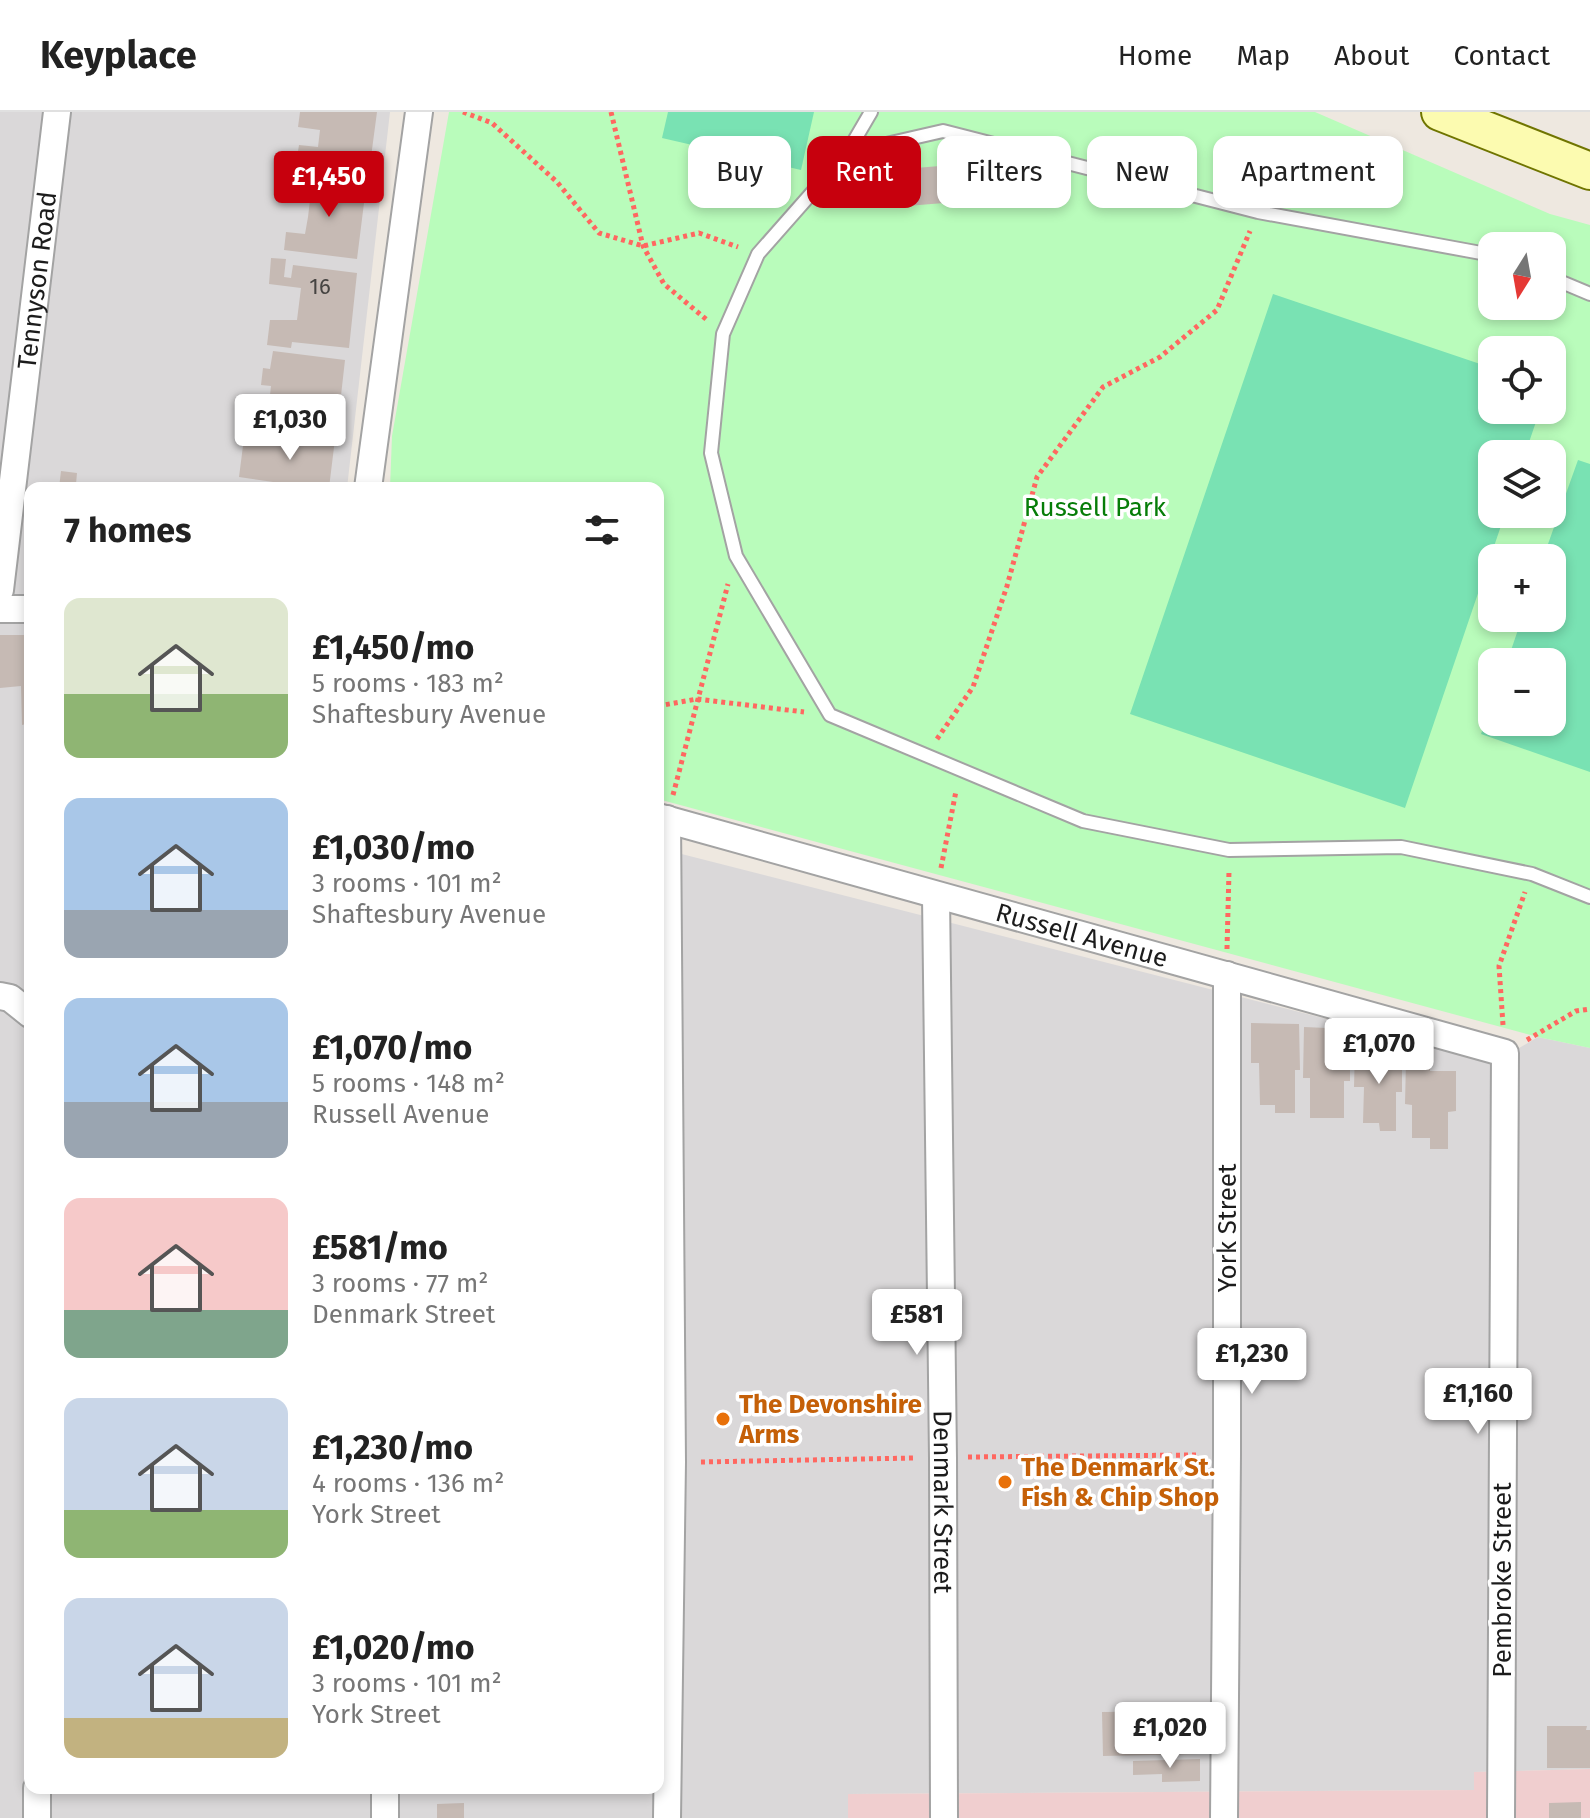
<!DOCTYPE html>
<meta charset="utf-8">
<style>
:root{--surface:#fff;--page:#f6f6f6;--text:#222;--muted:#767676;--line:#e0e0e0;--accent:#c7000d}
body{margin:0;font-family:"Fira Sans",sans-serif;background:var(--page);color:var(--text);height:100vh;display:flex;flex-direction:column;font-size:30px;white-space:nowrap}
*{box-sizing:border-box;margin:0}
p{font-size:26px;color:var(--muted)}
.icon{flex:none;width:44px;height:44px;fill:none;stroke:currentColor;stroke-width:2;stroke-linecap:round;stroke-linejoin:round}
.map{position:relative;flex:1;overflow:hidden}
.side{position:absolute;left:24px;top:370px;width:640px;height:1312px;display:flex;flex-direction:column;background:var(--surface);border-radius:16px;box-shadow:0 4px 12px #0003}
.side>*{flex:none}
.hud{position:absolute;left:688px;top:24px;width:760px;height:72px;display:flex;gap:16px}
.needle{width:52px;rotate:191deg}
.buttons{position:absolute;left:1478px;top:120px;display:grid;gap:16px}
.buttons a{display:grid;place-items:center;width:88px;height:88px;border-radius:16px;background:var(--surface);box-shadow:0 4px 12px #0003;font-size:40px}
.price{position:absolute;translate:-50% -68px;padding:0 18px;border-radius:8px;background:#fff;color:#222;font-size:26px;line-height:52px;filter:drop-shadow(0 2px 4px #0008)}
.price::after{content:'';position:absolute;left:50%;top:48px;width:24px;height:18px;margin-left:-12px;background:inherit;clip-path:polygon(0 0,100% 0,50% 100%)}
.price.selected{background:var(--accent);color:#fff}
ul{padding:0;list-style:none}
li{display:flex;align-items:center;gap:24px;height:200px;padding:0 40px}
li span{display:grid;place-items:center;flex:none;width:224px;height:160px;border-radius:16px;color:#555}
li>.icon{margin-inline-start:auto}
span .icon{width:96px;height:96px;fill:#fffc;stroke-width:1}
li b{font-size:34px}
h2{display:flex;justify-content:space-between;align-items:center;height:96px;padding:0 40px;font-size:34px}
.tag{padding:0 28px;border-radius:16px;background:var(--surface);box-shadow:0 4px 12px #0003;font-size:28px;line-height:72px}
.tag.selected{background:var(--accent);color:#fff}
header{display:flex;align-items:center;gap:48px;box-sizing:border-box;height:112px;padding:0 40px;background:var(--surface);border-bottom:2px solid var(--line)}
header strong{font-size:38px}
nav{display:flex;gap:44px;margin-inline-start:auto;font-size:28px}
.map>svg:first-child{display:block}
.residential{fill:#dad8d9}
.commercial{fill:#f0cecf}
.park{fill:#b9fcbb;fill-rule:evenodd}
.pitch{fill:#79e2b3}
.building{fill:#c6bab4}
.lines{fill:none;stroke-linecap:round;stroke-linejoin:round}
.lane-casing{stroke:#a3a3a3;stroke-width:16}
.street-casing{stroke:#a3a3a3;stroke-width:30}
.secondary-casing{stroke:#707500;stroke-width:40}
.path{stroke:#ff6760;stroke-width:5;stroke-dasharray:4 4;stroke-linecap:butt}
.lane{stroke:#fff;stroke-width:12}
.street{stroke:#fff;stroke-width:26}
.secondary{stroke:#fcfbb0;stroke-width:36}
.food-dot{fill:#e8710a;stroke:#fff;stroke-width:3}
.labels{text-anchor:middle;stroke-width:7;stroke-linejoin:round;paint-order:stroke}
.number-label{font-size:22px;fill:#464442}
.street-label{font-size:26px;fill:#1c1c1c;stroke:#fff}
.park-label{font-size:26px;fill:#067d08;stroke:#fff}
.food-label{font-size:26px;font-weight:bold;fill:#c56008;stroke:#fff;text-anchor:start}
</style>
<header>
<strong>Keyplace</strong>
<nav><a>Home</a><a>Map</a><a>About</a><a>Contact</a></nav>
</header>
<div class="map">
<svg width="1590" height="1706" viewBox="0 0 1590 1706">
<rect width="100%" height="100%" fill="#eee8e0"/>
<polygon class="residential" points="0,0 390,0 347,376 30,376 30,1676 658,1676 658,736 1495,950 1538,925 1590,936 1590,1657 1475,1660 1474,1678 848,1682 848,1706 0,1706"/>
<polygon class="commercial" points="1590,1657 1590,1706 848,1706 848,1682 1474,1678 1474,1660"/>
<path class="park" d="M449,0h866l235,102 40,11v823l-52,-11 -880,-238v-311h-268l2,-52zM1492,134h60v60h-60zM1492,238h60v60h-60zM1492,342h60v60h-60zM1492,446h60v60h-60zM1492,550h60v60h-60z"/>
<g class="pitch">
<polygon points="668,0 814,0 801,58 662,26"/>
<polygon points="1273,182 1492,256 1492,298 1540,298 1525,342 1492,342 1492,402 1505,402 1405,696 1130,602"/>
<polygon points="1578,348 1590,352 1590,660 1481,622 1492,591 1492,610 1552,610 1552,550 1507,550 1522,506 1552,506 1552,446 1543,446"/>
</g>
<g class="building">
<polygon points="300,0 377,0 369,60 296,52 299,33 318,35 320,18 298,15"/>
<polygon points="940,54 944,91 907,94 903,57"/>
<polygon points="294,66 366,75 357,147 284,138 286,120 305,122 308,105 310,88 291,86"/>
<polygon points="271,146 286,147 284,165 291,166 293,153 357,161 349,236 292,230 291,236 267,233 270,208 297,208 301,176 269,172"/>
<polygon points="273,239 345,248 337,319 276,312 278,293 269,292 271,274 261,273 263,256 270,257"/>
<polygon points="294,322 335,327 329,376 287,376 287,372 239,365 244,326 292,332"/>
<polygon points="61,359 77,361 76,372 88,376 59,376"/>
<polygon points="0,523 30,523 30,611 22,613 21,574 0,576"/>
<polygon points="1251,911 1299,912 1300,958 1295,958 1295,1001 1275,1001 1275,993 1260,993 1259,951 1251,951"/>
<polygon points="1304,915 1327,916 1327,920 1350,920 1350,969 1344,969 1344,1006 1310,1006 1310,966 1303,966"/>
<polygon points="1355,937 1379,938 1379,943 1402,943 1402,980 1396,980 1396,1019 1380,1019 1379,1011 1363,1011 1364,975 1354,975"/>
<polygon points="1406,949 1430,950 1430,959 1456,959 1456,999 1448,1000 1448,1037 1430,1037 1430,1026 1412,1026 1412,993 1405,992"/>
<polygon points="1198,1599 1199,1642 1103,1644 1102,1600"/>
<polygon points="1547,1614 1587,1614 1586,1618 1590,1618 1590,1656 1547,1656"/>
<polygon points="1200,1647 1200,1669 1162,1670 1162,1662 1133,1663 1133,1649"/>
<polygon points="1581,1690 1581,1706 1549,1706 1549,1691"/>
<polygon points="464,1691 464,1706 437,1706 437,1692"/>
</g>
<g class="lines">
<defs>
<g id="lane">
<polyline points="847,41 871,0"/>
<polyline points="1492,143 1258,100 943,19 847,41 758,142 723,222 711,341 736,444 830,603 1083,709 1229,738 1401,735 1532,762 1590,785"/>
<polyline points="1552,166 1590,182"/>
</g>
<g id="street">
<polyline points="368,376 419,0"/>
<path id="s1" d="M0,478l57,-478"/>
<polyline points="0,497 30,497"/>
<path id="s2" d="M658,705l847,236 -4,765"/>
<path id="s3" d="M936,784l7,562 1,360"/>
<polyline points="0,884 10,886 30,902"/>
<polyline points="385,1676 385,1706"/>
<polyline points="37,1706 37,1676"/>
<polyline points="667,1706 672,1350 667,707"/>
<polyline points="1224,1706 1227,1343 1227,863"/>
</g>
<polyline id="secondary" points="1440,0 1590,59"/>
</defs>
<use href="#lane" class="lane-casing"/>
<use href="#street" class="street-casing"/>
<use href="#secondary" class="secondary-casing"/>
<g class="path">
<polyline points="463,0 492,11 557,70 599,121 643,134 699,121 738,135"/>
<polyline points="611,0 643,134 664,172 707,208"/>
<polyline points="658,594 697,587 804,600"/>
<polyline points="937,627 973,575 1007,474 1037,365 1103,275 1160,245 1217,198 1250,119"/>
<polyline points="673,683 728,472"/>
<polyline points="941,756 956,679"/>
<polyline points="1227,837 1229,759"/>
<polyline points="1503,913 1499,854 1525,780"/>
<polyline points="1527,928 1576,899 1590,897"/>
<polyline points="968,1345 1198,1343"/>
<polyline points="701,1350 914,1346"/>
</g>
<use href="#lane" class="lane"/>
<use href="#street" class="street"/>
<use href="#secondary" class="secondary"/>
</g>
<g class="food-dot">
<circle cx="723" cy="1307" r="8"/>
<circle cx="1005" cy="1370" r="8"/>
</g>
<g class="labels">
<g class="number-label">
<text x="320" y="182">16</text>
</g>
<g class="street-label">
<text dy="9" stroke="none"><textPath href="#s1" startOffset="312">Tennyson Road</textPath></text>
<text dy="9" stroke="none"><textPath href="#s2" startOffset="440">Russell Avenue</textPath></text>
<text transform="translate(1227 1116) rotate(-90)" y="9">York Street</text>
<text dy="9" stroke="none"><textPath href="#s3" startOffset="606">Denmark Street</textPath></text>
<text transform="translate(1502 1468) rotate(-90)" y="9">Pembroke Street</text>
</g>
<g class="park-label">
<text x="1095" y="404">Russell Park</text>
</g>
<g class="food-label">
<text x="739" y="1301">The Devonshire<tspan x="739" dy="30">Arms</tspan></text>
<text x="1021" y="1364">The Denmark St.<tspan x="1021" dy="30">Fish &amp; Chip Shop</tspan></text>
</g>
</g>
</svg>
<div class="buttons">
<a><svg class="needle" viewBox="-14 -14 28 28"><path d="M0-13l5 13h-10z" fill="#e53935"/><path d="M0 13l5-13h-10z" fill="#767676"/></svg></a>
<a><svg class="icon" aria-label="locate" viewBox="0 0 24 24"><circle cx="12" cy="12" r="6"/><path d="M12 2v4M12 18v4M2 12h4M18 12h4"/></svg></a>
<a><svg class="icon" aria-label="layers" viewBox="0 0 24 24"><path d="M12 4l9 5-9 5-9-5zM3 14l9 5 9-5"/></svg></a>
<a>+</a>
<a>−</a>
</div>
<b class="price selected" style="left:329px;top:107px">£1,450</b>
<b class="price" style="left:290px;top:350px">£1,030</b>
<b class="price" style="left:1379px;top:974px">£1,070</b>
<b class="price" style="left:917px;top:1245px">£581</b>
<b class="price" style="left:1252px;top:1284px">£1,230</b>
<b class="price" style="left:1478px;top:1324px">£1,160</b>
<b class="price" style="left:1170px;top:1658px">£1,020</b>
<div class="hud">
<a class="tag">Buy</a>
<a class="tag selected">Rent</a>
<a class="tag">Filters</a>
<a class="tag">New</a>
<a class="tag">Apartment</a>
</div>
<section class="side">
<h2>7 homes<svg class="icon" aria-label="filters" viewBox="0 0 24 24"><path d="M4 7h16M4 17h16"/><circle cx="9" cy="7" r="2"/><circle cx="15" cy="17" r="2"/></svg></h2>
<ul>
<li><span style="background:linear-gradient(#dfe7d0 60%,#8fb573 0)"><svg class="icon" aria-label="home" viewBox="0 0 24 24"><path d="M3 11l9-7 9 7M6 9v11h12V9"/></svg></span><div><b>£1,450/mo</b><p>5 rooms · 183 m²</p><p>Shaftesbury Avenue</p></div></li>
<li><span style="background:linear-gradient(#a9c7e8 70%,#9aa5b1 0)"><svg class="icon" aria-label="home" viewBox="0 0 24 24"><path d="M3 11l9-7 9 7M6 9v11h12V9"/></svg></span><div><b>£1,030/mo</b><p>3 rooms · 101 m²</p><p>Shaftesbury Avenue</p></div></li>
<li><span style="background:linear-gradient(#a9c7e8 65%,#9aa5b1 0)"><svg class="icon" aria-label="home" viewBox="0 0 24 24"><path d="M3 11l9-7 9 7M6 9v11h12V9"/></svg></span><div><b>£1,070/mo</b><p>5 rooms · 148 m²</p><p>Russell Avenue</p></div></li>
<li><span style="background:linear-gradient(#f6c9c9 70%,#7fa58c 0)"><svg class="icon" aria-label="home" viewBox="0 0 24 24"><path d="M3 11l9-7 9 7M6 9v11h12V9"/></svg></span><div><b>£581/mo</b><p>3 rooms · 77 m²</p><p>Denmark Street</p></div></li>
<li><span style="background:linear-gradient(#c9d6e8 70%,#8fb573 0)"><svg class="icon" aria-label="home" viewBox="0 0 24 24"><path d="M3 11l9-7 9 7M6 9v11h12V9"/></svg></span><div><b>£1,230/mo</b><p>4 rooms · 136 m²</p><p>York Street</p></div></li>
<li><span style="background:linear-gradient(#c9d6e8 75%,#c2b280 0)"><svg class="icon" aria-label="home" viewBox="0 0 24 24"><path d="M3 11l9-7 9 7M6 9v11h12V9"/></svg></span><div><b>£1,020/mo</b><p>3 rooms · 101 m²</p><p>York Street</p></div></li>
</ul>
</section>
</div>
